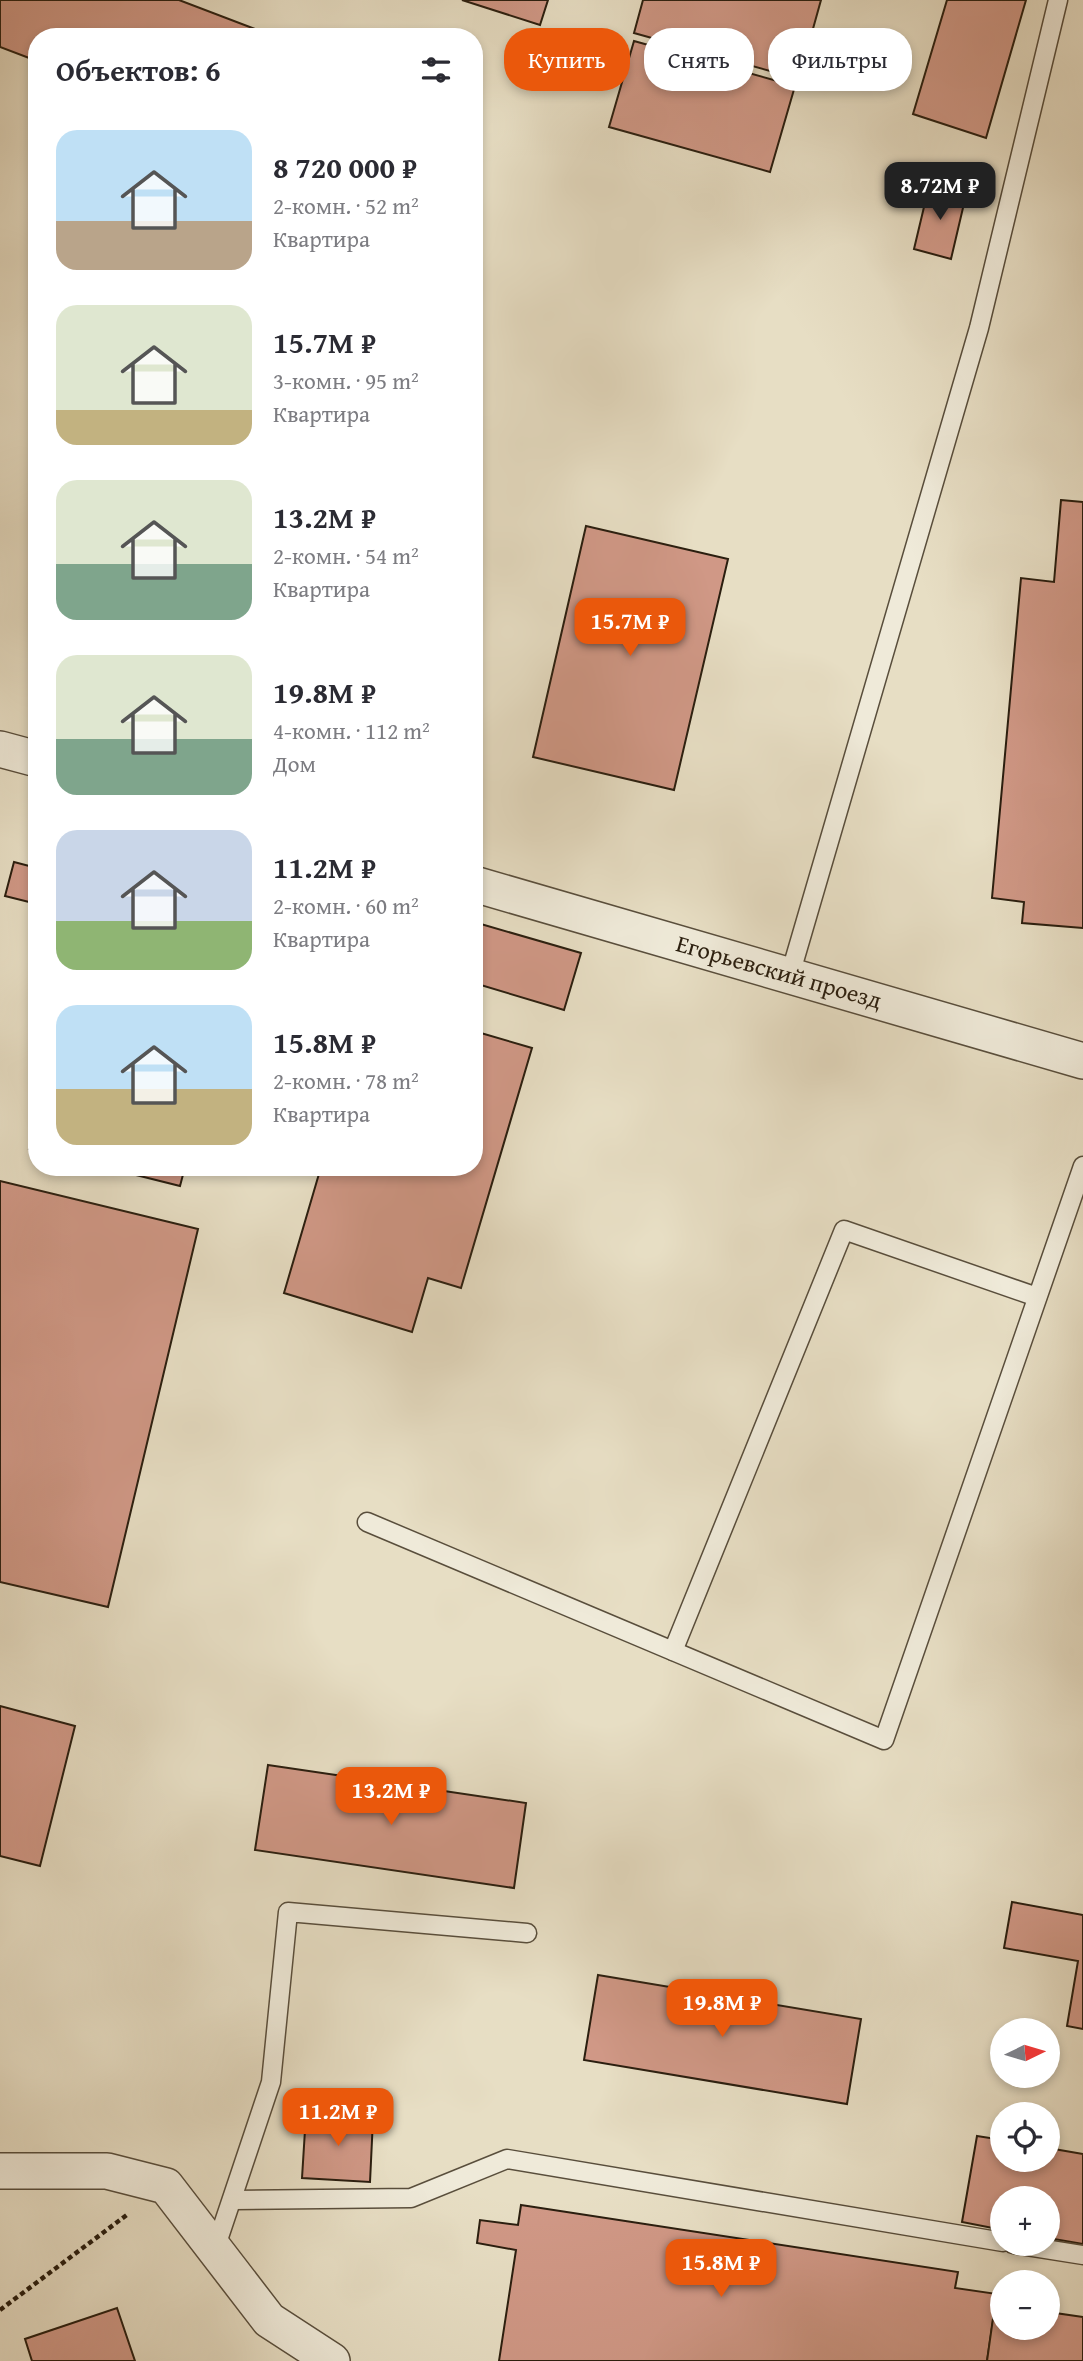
<!DOCTYPE html>
<html lang="ru">
<meta charset="utf-8">
<style>
:root{--surface:#fff;--page:#f7f7f7;--text:#2b2b33;--muted:#7c7c81;--accent:#ea580c}
body{margin:0;font-family:"Gentium Book Plus",serif;background:var(--page);color:var(--text);height:100vh;display:flex;flex-direction:column;font-size:26px;white-space:nowrap}
*{box-sizing:border-box;margin:0}
p{font-size:23px;color:var(--muted)}
.icon{flex:none;width:38px;height:38px;fill:none;stroke:currentColor;stroke-width:2;stroke-linecap:round;stroke-linejoin:round}
.map{position:relative;flex:1;overflow:hidden}
.sheet{position:absolute;left:28px;top:28px;width:455px;height:1148px;display:flex;flex-direction:column;background:var(--surface);border-radius:28px;box-shadow:0 4px 10px #0003}
.sheet>*{flex:none}
.hud{position:absolute;left:504px;top:28px;width:472px;height:63px;display:flex;gap:14px}
.needle{width:46px;rotate:85deg}
.fabs{position:absolute;left:990px;top:2018px;display:grid;gap:14px}
.fabs a{display:grid;place-items:center;width:70px;height:70px;border-radius:50%;background:var(--surface);box-shadow:0 4px 10px #0003;font-size:35px}
.price{position:absolute;translate:-50% -60px;padding:0 16px;border-radius:14px;background:var(--accent);color:#fff;font-size:23px;line-height:46px;filter:drop-shadow(0 2px 4px #0008)}
.price::after{content:'';position:absolute;left:50%;top:42px;width:21px;height:16px;margin-left:-10px;background:inherit;clip-path:polygon(0 0,100% 0,50% 100%)}
.price.current{background:#222;color:#fff}
ul{padding:0;list-style:none}
li{display:flex;align-items:center;gap:21px;height:175px;padding:0 28px}
li span{display:grid;place-items:center;flex:none;width:196px;height:140px;border-radius:21px;color:#555}
li>.icon{margin-inline-start:auto}
span .icon{width:84px;height:84px;fill:#fffc;stroke-width:1}
li b{font-size:30px}
h2{display:flex;justify-content:space-between;align-items:center;height:84px;padding:0 28px;font-size:30px}
.chip{padding:0 24px;border-radius:28px;background:var(--surface);box-shadow:0 4px 10px #0003;font-size:24px;line-height:63px}
.chip.current{background:var(--accent);color:#fff}
.map>svg:first-child{display:block}
.building{fill:#d09886;stroke:#2a1e0f;stroke-width:2}
.lines{fill:none;stroke-linecap:round;stroke-linejoin:round}
.service-casing{stroke:#594e3c;stroke-width:21}
.minor-casing{stroke:#594e3c;stroke-width:38}
.path{stroke:#2a1e0f;stroke-width:4.5;stroke-dasharray:5 3.5;stroke-linecap:butt}
.service{stroke:#efead9;stroke-width:18}
.minor{stroke:#efead9;stroke-width:35}
.labels{text-anchor:middle;stroke-width:5;stroke-linejoin:round;paint-order:stroke}
.street-label{font-size:24px;fill:#2a1e0f;stroke:#efead9}
</style>
<div class="map">
<svg width="1083" height="2361" viewBox="0 0 1083 2361">
<rect width="100%" height="100%" fill="#e7dec4"/>
<filter id="stains"><feTurbulence type="fractalNoise" baseFrequency=".00286" numOctaves="4"/><feColorMatrix values="0 0 0 0 .2 0 0 0 0 .09 0 0 0 0 .02 0 0 0 .5 -.17"/></filter>
<radialGradient id="worn" r=".72"><stop offset=".6" stop-color="#630" stop-opacity="0"/><stop offset="1" stop-color="#630" stop-opacity=".3"/></radialGradient>
<g class="building">
<polygon points="0,0 179,0 276,37 37,37 37,61 0,47"/>
<polygon points="462,0 548,0 540,25"/>
<polygon points="643,0 821,0 799,79 634,33"/>
<polygon points="947,0 1026,0 986,138 913,114"/>
<polygon points="634,41 795,86 770,172 609,127"/>
<polygon points="929,186 966,195 951,259 914,249"/>
<polygon points="1061,500 1083,502 1083,928 1022,923 1024,902 992,898 1021,578 1054,582"/>
<polygon points="586,526 728,559 674,790 533,757"/>
<polygon points="14,862 37,868 37,904 5,896"/>
<polygon points="474,922 581,953 564,1010 474,983"/>
<polygon points="474,1031 532,1048 461,1288 428,1278 412,1332 284,1293 321,1167 474,1167"/>
<polygon points="37,1115 37,1151 29,1149"/>
<polygon points="104,1167 185,1167 180,1186"/>
<polygon points="0,1181 198,1229 108,1607 0,1582"/>
<polygon points="0,1706 75,1726 40,1866 0,1856"/>
<polygon points="268,1765 526,1803 514,1888 255,1850"/>
<polygon points="1012,1902 1083,1915 1083,2029 1067,2026 1078,1961 1004,1948"/>
<polygon points="598,1975 861,2019 847,2104 584,2060"/>
<polygon points="306,2114 373,2119 370,2182 302,2178"/>
<polygon points="977,2136 1003,2140 1003,2160 1048,2160 1048,2148 1083,2154 1083,2244 1048,2238 1048,2198 1003,2198 1003,2230 962,2222"/>
<polygon points="521,2205 958,2272 955,2288 997,2294 987,2361 499,2361 516,2250 477,2243 480,2220 518,2225"/>
<polygon points="995,2304 1003,2305 1003,2328 1048,2328 1048,2312 1083,2317 1083,2361 987,2361"/>
<polygon points="117,2308 135,2361 32,2361 25,2339"/>
</g>
<g class="lines">
<defs>
<g id="service">
<polyline points="790,975 979,328 1058,0"/>
<polyline points="367,1522 884,1740 1083,1166"/>
<polyline points="673,1651 844,1230 1037,1297"/>
<polyline points="234,2200 411,2198 507,2159 1003,2242"/>
<polyline points="1013,2244 1083,2255"/>
<polyline points="215,2249 271,2082 288,1912 527,1933"/>
</g>
<g id="minor">
<polyline points="0,749 37,759"/>
<polyline points="474,884 1083,1061"/>
<polyline points="0,2171 107,2171 166,2186 269,2320 332,2361"/>
</g>
</defs>
<use href="#service" class="service-casing"/>
<use href="#minor" class="minor-casing"/>
<polyline class="path" points="0,2310 128,2214"/>
<use href="#service" class="service"/>
<use href="#minor" class="minor"/>
</g>
<g class="labels">
<g class="street-label">
<text transform="translate(779 972) rotate(16)" y="8">Егорьевский проезд</text>
</g>
</g>
<rect width="100%" height="100%" filter="url(#stains)"/>
<rect width="100%" height="100%" fill="url(#worn)"/>
</svg>
<div class="fabs">
<a><svg class="needle" viewBox="-14 -14 28 28"><path d="M0-13l5 13h-10z" fill="#e53935"/><path d="M0 13l5-13h-10z" fill="#7c7c81"/></svg></a>
<a><svg class="icon" aria-label="locate" viewBox="0 0 24 24"><circle cx="12" cy="12" r="6"/><path d="M12 2v4M12 18v4M2 12h4M18 12h4"/></svg></a>
<a>+</a>
<a>−</a>
</div>
<b class="price current" style="left:940px;top:222px">8.72M ₽</b>
<b class="price" style="left:630px;top:658px">15.7M ₽</b>
<b class="price" style="left:391px;top:1827px">13.2M ₽</b>
<b class="price" style="left:722px;top:2039px">19.8M ₽</b>
<b class="price" style="left:338px;top:2148px">11.2M ₽</b>
<b class="price" style="left:721px;top:2299px">15.8M ₽</b>
<div class="hud">
<a class="chip current">Купить</a>
<a class="chip">Снять</a>
<a class="chip">Фильтры</a>
</div>
<section class="sheet">
<h2>Объектов: 6<svg class="icon" aria-label="filters" viewBox="0 0 24 24"><path d="M4 7h16M4 17h16"/><circle cx="9" cy="7" r="2"/><circle cx="15" cy="17" r="2"/></svg></h2>
<ul>
<li><span style="background:linear-gradient(#bfe0f5 65%,#b9a48a 0)"><svg class="icon" aria-label="home" viewBox="0 0 24 24"><path d="M3 11l9-7 9 7M6 9v11h12V9"/></svg></span><div><b>8 720 000 ₽</b><p>2-комн. · 52 m²</p><p>Квартира</p></div></li>
<li><span style="background:linear-gradient(#dfe7d0 75%,#c2b280 0)"><svg class="icon" aria-label="home" viewBox="0 0 24 24"><path d="M3 11l9-7 9 7M6 9v11h12V9"/></svg></span><div><b>15.7M ₽</b><p>3-комн. · 95 m²</p><p>Квартира</p></div></li>
<li><span style="background:linear-gradient(#dfe7d0 60%,#7fa58c 0)"><svg class="icon" aria-label="home" viewBox="0 0 24 24"><path d="M3 11l9-7 9 7M6 9v11h12V9"/></svg></span><div><b>13.2M ₽</b><p>2-комн. · 54 m²</p><p>Квартира</p></div></li>
<li><span style="background:linear-gradient(#dfe7d0 60%,#7fa58c 0)"><svg class="icon" aria-label="home" viewBox="0 0 24 24"><path d="M3 11l9-7 9 7M6 9v11h12V9"/></svg></span><div><b>19.8M ₽</b><p>4-комн. · 112 m²</p><p>Дом</p></div></li>
<li><span style="background:linear-gradient(#c9d6e8 65%,#8fb573 0)"><svg class="icon" aria-label="home" viewBox="0 0 24 24"><path d="M3 11l9-7 9 7M6 9v11h12V9"/></svg></span><div><b>11.2M ₽</b><p>2-комн. · 60 m²</p><p>Квартира</p></div></li>
<li><span style="background:linear-gradient(#bfe0f5 60%,#c2b280 0)"><svg class="icon" aria-label="home" viewBox="0 0 24 24"><path d="M3 11l9-7 9 7M6 9v11h12V9"/></svg></span><div><b>15.8M ₽</b><p>2-комн. · 78 m²</p><p>Квартира</p></div></li>
</ul>
</section>
</div>
